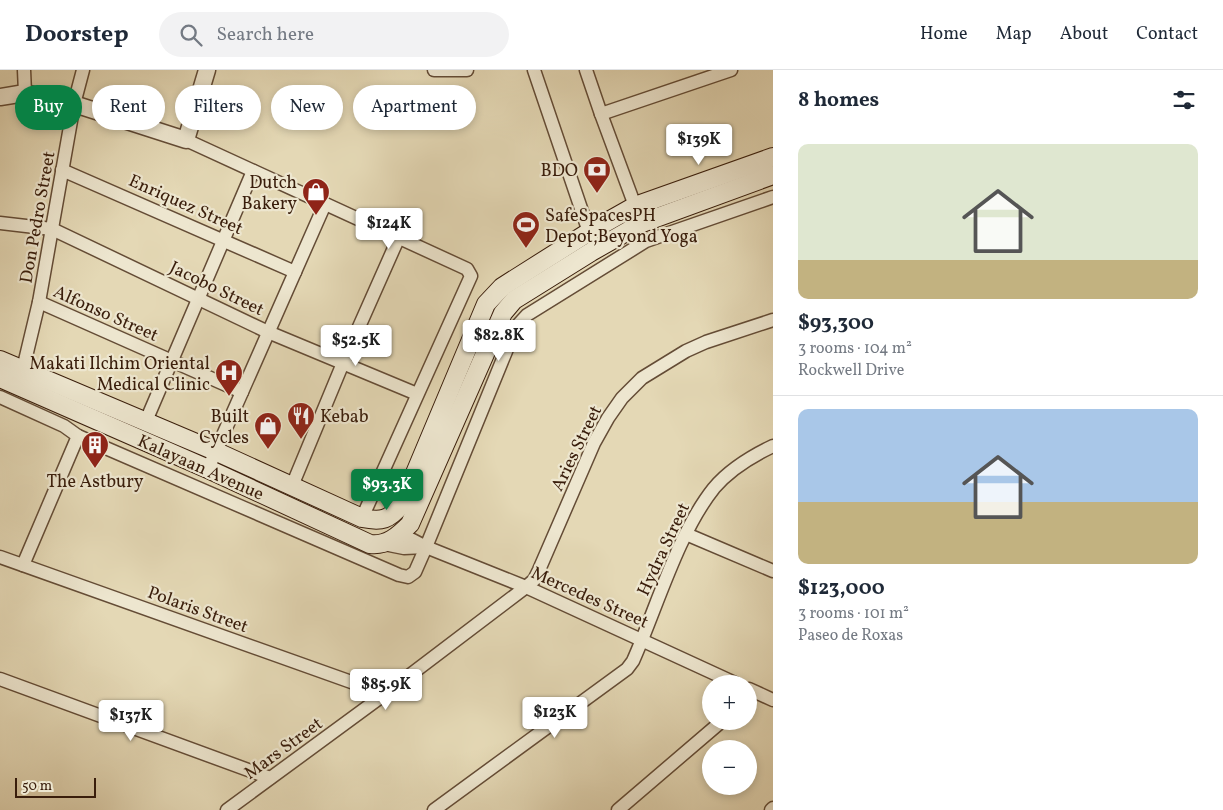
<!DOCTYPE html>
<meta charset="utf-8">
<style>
:root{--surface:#fff;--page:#f2f2f3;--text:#1f2937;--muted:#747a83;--line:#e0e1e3;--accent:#0b8043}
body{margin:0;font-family:Vollkorn,serif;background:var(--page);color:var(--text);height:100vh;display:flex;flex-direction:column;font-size:19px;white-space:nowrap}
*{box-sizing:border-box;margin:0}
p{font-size:16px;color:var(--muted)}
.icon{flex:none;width:28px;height:28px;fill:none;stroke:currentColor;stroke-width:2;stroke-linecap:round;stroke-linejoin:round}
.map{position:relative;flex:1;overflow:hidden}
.sheet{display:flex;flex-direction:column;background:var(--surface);width:450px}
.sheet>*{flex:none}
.banner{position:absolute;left:15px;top:15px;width:475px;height:45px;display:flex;gap:10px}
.tools{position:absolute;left:702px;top:605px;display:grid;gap:10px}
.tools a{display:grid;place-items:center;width:55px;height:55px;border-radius:50%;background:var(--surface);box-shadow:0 2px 8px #0003;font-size:25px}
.scale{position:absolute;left:15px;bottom:12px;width:81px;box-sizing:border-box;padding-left:5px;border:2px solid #391d0b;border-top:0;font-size:14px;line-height:18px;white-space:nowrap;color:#391d0b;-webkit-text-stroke:4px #ede6cf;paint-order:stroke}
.price{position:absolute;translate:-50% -42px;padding:0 11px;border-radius:5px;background:#fff;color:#222;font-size:16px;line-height:32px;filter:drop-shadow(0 1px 2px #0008)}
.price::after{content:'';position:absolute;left:50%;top:30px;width:15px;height:11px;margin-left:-8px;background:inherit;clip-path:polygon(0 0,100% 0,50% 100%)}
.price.on{background:var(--accent);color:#fff}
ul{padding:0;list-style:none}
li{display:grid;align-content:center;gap:10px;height:265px;padding:0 25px}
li+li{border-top:1px solid var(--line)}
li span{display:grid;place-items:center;height:155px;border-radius:10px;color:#555}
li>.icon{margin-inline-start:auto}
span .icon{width:90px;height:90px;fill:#fffc;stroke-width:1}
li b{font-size:21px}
h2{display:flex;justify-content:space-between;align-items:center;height:60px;padding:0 25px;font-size:21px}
.pill{padding:0 18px;border-radius:22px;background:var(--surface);box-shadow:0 2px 8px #0003;font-size:18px;line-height:45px}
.pill.on{background:var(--accent);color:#fff}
header{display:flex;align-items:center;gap:30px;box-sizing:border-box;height:70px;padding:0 25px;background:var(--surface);border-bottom:1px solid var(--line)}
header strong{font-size:24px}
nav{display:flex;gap:28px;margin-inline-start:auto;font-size:18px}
.search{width:350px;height:45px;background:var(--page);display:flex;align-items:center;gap:12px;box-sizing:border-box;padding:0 18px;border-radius:28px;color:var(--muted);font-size:19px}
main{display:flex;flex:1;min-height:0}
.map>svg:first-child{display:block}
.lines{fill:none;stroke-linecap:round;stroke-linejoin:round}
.minor-casing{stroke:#644c36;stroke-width:15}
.tertiary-casing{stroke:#644c36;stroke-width:19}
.secondary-casing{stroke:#391d0b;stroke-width:20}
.minor{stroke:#ede6cf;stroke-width:12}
.tertiary{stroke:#ede6cf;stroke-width:16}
.secondary{stroke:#ede6cf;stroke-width:18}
.labels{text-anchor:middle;stroke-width:4.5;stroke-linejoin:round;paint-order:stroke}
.poi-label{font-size:18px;fill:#391d0b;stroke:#ede6cf;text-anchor:end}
.street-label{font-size:18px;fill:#391d0b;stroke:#ede6cf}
</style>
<header>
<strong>Doorstep</strong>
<div class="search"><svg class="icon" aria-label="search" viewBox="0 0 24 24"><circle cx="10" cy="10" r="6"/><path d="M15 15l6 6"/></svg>Search here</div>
<nav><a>Home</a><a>Map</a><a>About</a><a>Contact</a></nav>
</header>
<main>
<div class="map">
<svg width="773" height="740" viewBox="0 0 773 740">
<rect width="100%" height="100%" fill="#e4d8b5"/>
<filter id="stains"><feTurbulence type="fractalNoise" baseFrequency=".004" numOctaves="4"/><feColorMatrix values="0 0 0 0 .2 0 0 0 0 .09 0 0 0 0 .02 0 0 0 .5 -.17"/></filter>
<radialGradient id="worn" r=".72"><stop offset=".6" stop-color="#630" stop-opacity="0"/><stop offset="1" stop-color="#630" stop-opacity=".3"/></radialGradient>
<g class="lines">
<defs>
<g id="minor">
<polyline points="24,0 25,23"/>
<polyline points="434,0 467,0"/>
<polyline points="534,0 589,162"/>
<polyline points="586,0 601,44 638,144"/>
<polyline points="601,44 731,0"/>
<polyline points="186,70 467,199 471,206 362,448"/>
<polyline points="62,100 295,202"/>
<polyline points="0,153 52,159 268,262 417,324"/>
<polyline points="39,232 242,322"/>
<polyline points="23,299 39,232 74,34 83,0"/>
<polyline points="0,327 64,356 78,366 399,505 408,507 415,502 426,477 516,257 527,245 646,171 773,127"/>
<polyline points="146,351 253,101"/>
<polyline points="208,399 325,134"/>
<polyline points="292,416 343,293 398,169"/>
<polyline points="401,464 426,477 526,517 737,614"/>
<polyline points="686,464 773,501"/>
<polyline points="384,474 404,478 426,477"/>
<polyline points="0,487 385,624"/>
<polyline points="23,495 78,366"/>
<polyline points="0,609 270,708"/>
<polyline points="749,619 773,630"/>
<polyline points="227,740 385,624 526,517 534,510 539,500 594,373 608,348 622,328 642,308 686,281 706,272 773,250"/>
<path d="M434,740l193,-141 6,-8c24,-54 45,-128 81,-173 16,-19 38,-32 59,-42"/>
<polyline points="618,740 722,651"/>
<polyline points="771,740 773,738"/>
</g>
<polyline id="tertiary" points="0,27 25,23 74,34 186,70 207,0"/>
<g id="secondary">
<path d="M0,290l215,91 147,67c20,4 27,2 40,-14l84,-200 16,-17 87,-55 46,-26 138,-49"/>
<path d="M0,308l208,91 162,75c17,2 28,-8 40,-20l93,-211 11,-13 77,-48 51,-29 131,-48"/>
</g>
</defs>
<use href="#minor" class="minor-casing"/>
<use href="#tertiary" class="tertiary-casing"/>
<use href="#secondary" class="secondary-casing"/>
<use href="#minor" class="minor"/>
<use href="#tertiary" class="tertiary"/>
<use href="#secondary" class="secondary"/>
</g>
<defs>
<symbol id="bank-pin" viewBox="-11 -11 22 30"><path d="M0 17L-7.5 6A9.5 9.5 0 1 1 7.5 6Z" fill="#8f2418" stroke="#ede6cf"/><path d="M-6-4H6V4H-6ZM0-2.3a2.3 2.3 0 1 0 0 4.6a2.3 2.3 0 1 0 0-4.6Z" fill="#fff"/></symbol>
<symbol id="shop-pin" viewBox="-11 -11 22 30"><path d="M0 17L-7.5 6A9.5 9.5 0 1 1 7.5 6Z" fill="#8f2418" stroke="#ede6cf"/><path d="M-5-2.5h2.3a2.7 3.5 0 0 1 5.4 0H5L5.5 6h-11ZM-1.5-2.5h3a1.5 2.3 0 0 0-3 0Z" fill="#fff"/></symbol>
<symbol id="stadium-pin" viewBox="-11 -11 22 30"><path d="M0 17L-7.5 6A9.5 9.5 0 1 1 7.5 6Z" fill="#8f2418" stroke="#ede6cf"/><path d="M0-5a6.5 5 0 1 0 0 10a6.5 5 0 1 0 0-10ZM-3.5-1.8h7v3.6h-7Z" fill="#fff"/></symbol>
<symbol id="hospital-pin" viewBox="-11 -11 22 30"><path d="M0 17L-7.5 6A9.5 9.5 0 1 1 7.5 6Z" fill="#8f2418" stroke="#ede6cf"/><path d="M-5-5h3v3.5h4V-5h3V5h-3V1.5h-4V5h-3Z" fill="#fff"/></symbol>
<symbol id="restaurant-pin" viewBox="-11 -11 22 30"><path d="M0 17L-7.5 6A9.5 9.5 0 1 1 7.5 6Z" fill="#8f2418" stroke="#ede6cf"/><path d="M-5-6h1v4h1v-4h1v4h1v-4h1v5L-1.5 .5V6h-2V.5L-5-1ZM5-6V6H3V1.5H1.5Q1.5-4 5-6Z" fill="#fff"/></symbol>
<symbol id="building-pin" viewBox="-11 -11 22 30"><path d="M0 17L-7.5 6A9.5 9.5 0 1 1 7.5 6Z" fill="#8f2418" stroke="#ede6cf"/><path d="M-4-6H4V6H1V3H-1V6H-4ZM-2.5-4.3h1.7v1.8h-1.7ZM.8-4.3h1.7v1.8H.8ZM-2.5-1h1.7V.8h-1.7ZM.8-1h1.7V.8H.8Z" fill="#fff"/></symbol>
</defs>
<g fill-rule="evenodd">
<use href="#bank-pin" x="581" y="84" width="32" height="43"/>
<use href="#shop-pin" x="300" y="106" width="32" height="43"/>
<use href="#stadium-pin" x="510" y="139" width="32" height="43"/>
<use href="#hospital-pin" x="213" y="287" width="32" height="43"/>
<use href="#restaurant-pin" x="285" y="330" width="32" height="43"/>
<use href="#shop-pin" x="252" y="340" width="32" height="43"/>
<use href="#building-pin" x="79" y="359" width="32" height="43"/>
</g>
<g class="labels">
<g class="poi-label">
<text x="578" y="106">BDO</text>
<text x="297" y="118">Dutch<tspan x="297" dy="21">Bakery</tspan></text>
<text x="545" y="151" text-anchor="start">SafeSpacesPH<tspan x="545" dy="21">Depot;Beyond Yoga</tspan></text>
<text x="210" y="299">Makati Ilchim Oriental<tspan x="210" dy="21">Medical Clinic</tspan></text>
<text x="249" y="352">Built<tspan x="249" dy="21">Cycles</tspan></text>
<text x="320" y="352" text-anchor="start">Kebab</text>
<text x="95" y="417" text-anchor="middle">The Astbury</text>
</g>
<g class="street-label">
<text transform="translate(186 134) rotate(24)" y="6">Enriquez Street</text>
<text transform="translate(37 147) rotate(-80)" y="6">Don Pedro Street</text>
<text transform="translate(217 218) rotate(26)" y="6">Jacobo Street</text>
<text transform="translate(106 243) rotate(24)" y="6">Alfonso Street</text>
<text transform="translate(576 378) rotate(-64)" y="6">Aries Street</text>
<text transform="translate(201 397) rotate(24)" y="6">Kalayaan Avenue</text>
<text transform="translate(663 479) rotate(-65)" y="6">Hydra Street</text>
<text transform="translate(590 527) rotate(24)" y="6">Mercedes Street</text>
<text transform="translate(198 539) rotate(20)" y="6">Polaris Street</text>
<text transform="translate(283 678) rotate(-36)" y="6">Mars Street</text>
</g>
</g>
<rect width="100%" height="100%" filter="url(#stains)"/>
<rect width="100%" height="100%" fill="url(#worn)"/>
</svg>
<div class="tools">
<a>+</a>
<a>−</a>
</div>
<div class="scale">50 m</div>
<b class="price" style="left:699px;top:96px">$139K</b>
<b class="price" style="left:389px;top:180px">$124K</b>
<b class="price" style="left:499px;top:292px">$82.8K</b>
<b class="price" style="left:356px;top:297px">$52.5K</b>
<b class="price on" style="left:387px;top:441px">$93.3K</b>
<b class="price" style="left:386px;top:641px">$85.9K</b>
<b class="price" style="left:555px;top:669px">$123K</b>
<b class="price" style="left:131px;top:672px">$137K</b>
<div class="banner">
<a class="pill on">Buy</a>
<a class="pill">Rent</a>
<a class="pill">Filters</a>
<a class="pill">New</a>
<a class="pill">Apartment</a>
</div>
</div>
<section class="sheet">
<h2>8 homes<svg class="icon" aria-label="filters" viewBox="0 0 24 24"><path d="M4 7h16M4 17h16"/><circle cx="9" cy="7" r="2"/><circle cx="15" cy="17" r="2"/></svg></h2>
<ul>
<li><span style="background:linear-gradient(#dfe7d0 75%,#c2b280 0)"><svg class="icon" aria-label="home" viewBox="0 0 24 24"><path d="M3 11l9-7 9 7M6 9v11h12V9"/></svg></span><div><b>$93,300</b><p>3 rooms · 104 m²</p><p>Rockwell Drive</p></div></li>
<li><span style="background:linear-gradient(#a9c7e8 60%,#c2b280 0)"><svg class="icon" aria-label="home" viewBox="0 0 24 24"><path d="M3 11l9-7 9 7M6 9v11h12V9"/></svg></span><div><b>$123,000</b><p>3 rooms · 101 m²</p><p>Paseo de Roxas</p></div></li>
</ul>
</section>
</main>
